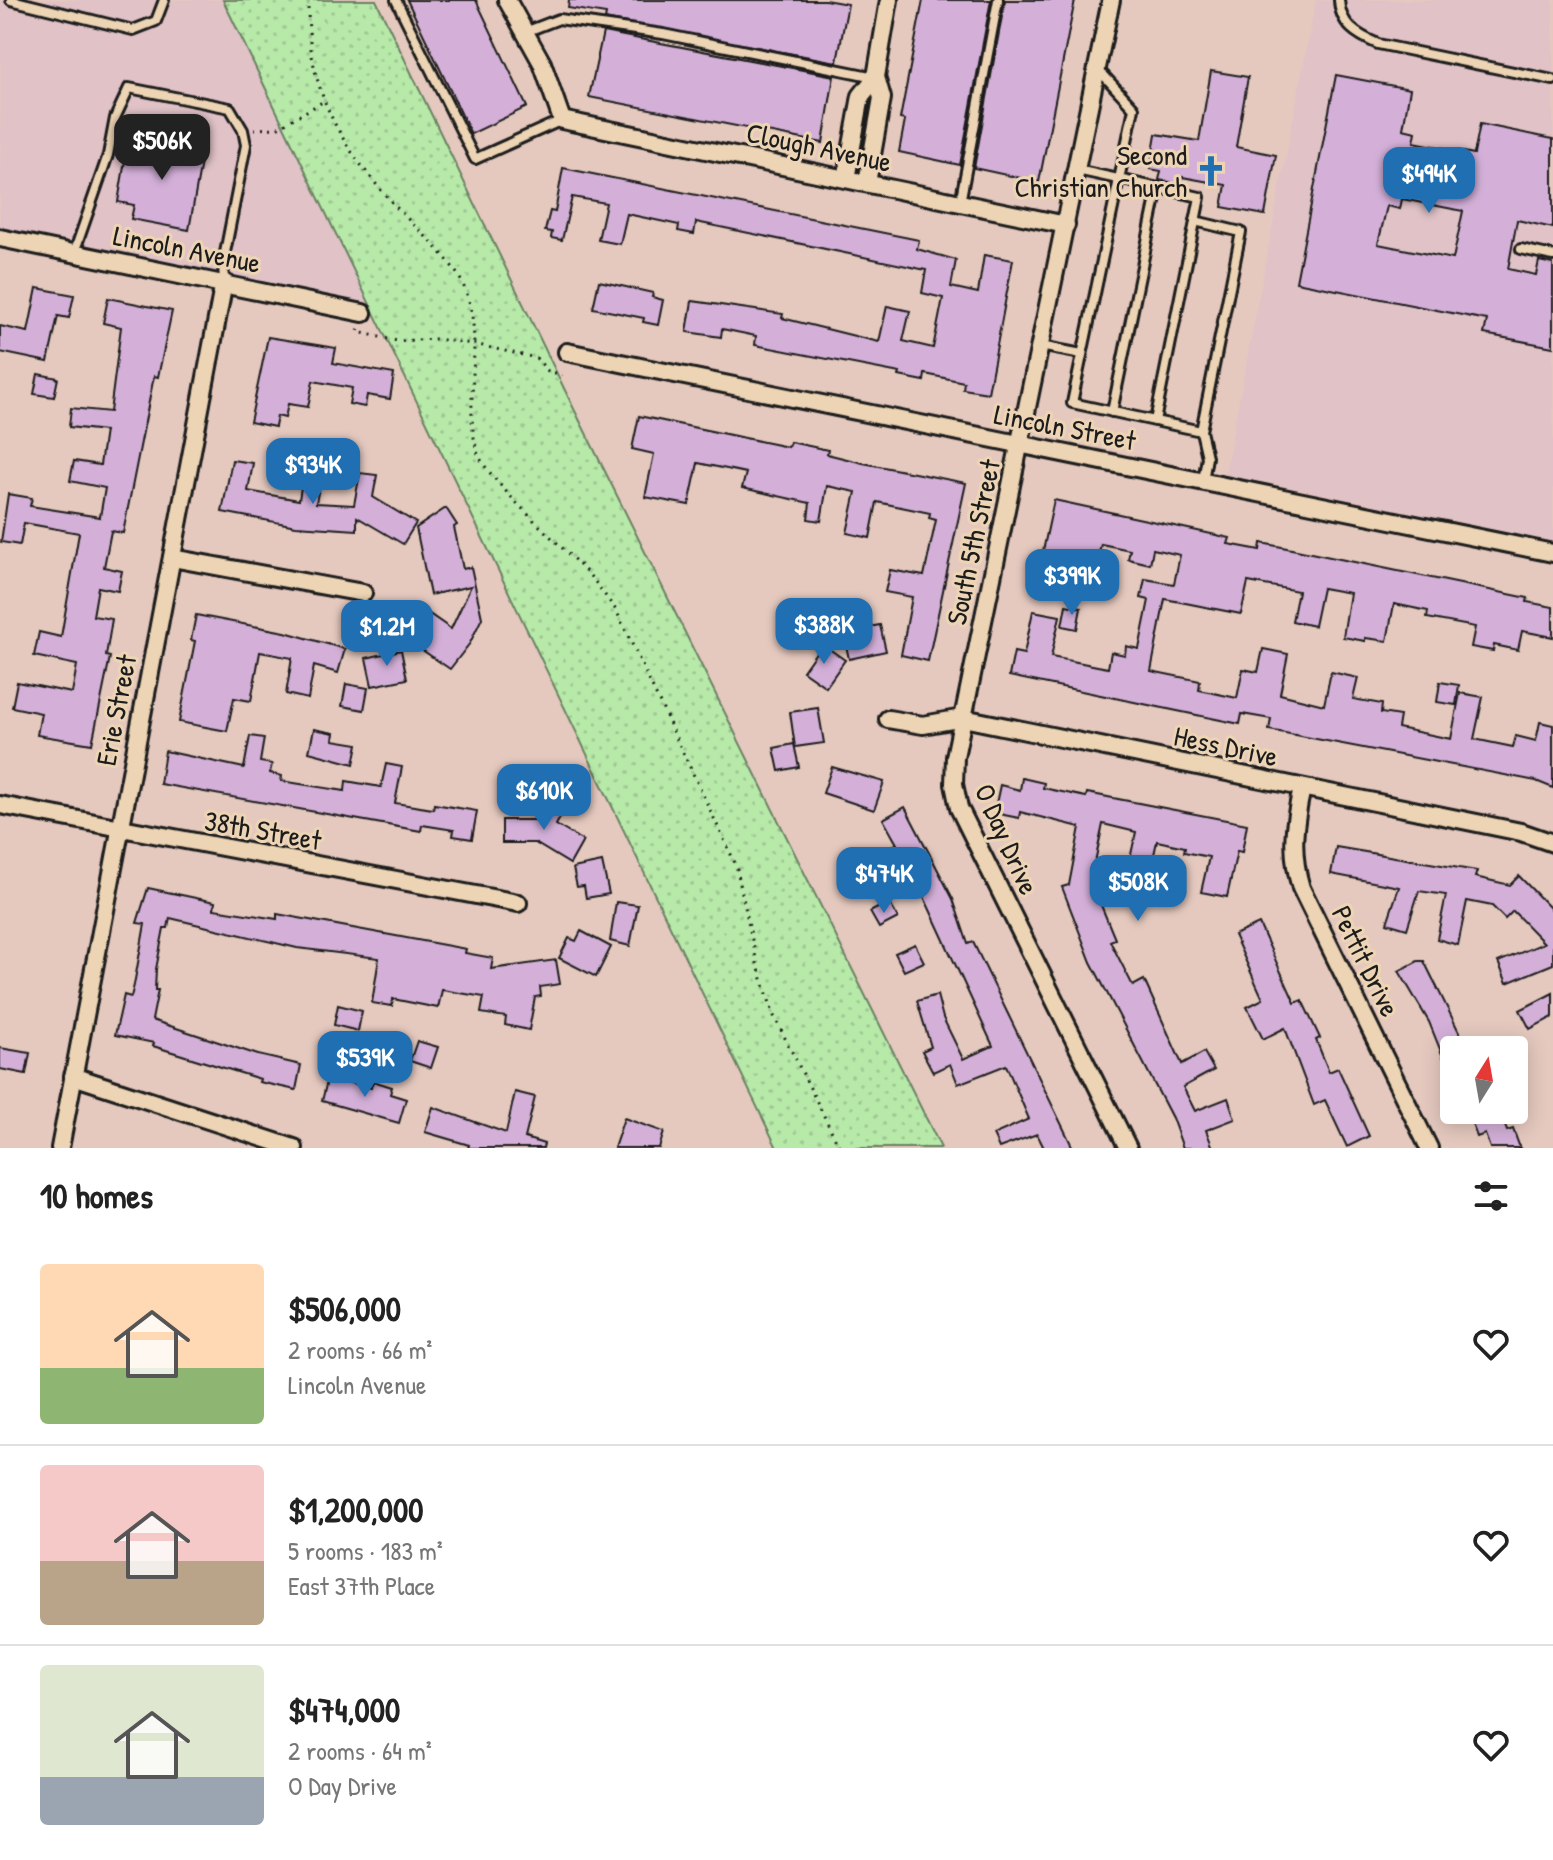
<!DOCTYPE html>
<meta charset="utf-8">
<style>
:root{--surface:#fff;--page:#f2f2f2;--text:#222;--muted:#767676;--line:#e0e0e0;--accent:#1f6fb2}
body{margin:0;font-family:"Patrick Hand",sans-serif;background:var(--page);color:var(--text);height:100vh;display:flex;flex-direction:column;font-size:30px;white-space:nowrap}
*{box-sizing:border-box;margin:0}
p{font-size:26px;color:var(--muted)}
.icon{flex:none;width:44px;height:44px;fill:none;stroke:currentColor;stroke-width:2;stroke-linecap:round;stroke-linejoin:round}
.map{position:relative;height:1148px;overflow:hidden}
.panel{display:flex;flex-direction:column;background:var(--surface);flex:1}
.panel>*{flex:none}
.needle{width:52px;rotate:11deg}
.fabs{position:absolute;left:1440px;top:1036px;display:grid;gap:16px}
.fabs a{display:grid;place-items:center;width:88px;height:88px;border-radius:8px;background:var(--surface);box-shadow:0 4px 20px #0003;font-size:40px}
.price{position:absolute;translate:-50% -68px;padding:0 18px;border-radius:16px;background:var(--accent);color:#fff;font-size:26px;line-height:52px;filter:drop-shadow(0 2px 4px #0008)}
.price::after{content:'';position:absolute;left:50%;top:48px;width:24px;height:18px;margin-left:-12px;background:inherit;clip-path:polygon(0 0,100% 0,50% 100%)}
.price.current{background:#222;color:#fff}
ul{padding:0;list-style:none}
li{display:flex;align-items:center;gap:24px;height:200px;padding:0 40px}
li+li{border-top:2px solid var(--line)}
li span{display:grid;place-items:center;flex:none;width:224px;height:160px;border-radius:8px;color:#555}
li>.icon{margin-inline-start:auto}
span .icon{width:96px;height:96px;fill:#fffc;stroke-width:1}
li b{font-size:34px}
h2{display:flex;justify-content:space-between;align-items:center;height:96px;padding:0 40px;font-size:34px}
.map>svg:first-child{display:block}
.built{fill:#e0c2c7}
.grass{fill:url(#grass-dots);stroke:#6a8262;stroke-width:2}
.building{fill:#d4b0d9;stroke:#1c1c1c;stroke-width:2;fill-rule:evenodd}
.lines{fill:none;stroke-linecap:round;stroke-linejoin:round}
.service-casing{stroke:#1c1c1c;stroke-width:14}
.minor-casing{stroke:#1c1c1c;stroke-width:22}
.path{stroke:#1c1c1c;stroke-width:3;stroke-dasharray:2 6;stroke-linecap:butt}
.service{stroke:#ecd4b4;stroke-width:8}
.minor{stroke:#ecd4b4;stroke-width:16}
.labels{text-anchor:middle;stroke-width:6;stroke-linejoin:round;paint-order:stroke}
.street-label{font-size:28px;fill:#1c1c1c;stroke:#ecd4b4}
.poi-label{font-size:28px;fill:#1c1c1c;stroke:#ecd4b4;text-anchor:end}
</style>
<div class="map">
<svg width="1553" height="1148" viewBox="0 0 1553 1148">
<defs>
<pattern id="grass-dots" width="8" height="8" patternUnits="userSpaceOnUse" patternTransform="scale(2)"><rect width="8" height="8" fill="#b7e9a9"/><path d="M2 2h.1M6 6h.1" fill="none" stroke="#9dc791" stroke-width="1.8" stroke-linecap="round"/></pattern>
</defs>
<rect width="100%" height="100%" fill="#e5c9bf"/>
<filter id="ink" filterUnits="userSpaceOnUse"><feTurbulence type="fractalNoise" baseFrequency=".0125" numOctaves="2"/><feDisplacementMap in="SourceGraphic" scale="16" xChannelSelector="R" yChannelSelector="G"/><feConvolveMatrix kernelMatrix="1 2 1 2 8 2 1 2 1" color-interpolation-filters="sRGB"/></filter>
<g filter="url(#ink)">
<g class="built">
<polygon points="1,0 223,0 371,306 0,232"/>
<polygon points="1316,0 1553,0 1553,541 1225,474"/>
</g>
<polygon class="grass" points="223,0 376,0 574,409 941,1148 777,1148"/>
<g class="building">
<polygon points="407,0 476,0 527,107 471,134"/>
<polygon points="569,0 825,0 848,4 837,62 605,19 606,14 568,8"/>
<polygon points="923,0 991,0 960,165 899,152 905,120 900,119"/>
<polygon points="1005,0 1075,0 1039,182 974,168"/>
<polygon points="603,32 834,76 823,143 589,97"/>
<polygon points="1211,71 1248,77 1236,147 1276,155 1265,215 1222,207 1226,185 1182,177 1180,184 1159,180 1161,171 1150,169 1156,134 1199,141"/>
<path d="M1336,75l74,14 -7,40 13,3 -2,10 60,12 6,-30 73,15v89l-36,-8 -9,49 28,6 3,-14 14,3v83l-69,-13 3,-14 -191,-38zM1402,199l61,12 -10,48 -75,-15 9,-38 13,3z"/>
<polygon points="165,138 204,145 189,230 131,219 134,205 118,202 128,143 163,150"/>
<polygon points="563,168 919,240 917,249 956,260 951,287 978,293 984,255 1013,260 988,393 963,389 964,382 925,374 924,381 899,376 900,373 755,345 756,336 722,329 721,337 687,332 692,301 783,314 782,318 879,342 887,306 910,311 903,341 933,348 943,298 922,293 926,270 696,222 694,234 678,231 679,225 627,214 620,244 598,240 606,203 572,197 562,240 551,238 552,232 545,231 550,211 555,212"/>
<polygon points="599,281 653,293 652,297 663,300 658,325 643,322 644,318 593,308"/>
<polygon points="37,288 74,295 69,318 58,316 48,362 0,352 0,326 28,332"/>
<polygon points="108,298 172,311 158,377 154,376 123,533 111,531 104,567 122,571 118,591 98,587 93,616 112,619 106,656 110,657 92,744 37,735 41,713 12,707 17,682 72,693 77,665 34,656 39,632 61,637 79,533 24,523 20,545 1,542 8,494 32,498 30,506 100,517 105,488 70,481 74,461 100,465 105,431 69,427 71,408 110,412 121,327 103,323"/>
<polygon points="268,337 336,348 333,363 394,374 390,399 367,395 365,407 349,404 352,388 313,381 308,407 288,404 285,418 277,416 275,427 250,422"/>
<polygon points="38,374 58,378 54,397 34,394"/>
<polygon points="639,416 788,447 790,442 828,450 827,454 863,463 966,483 928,661 901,655 912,597 885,592 890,570 924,576 936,520 929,518 930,513 877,502 870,538 847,533 856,492 827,486 821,521 808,519 810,503 742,488 746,473 698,463 689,505 645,497 654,454 632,449"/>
<polygon points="232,460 253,463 248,491 299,500 303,474 321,477 316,503 354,505 360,473 377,475 373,497 416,523 403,544 357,517 357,530 296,526 222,512"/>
<polygon points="1054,500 1230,538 1228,544 1260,550 1261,543 1282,547 1528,598 1527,602 1553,607 1553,637 1522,631 1518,650 1494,645 1493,651 1471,647 1475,627 1427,618 1428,611 1394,604 1387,641 1365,638 1365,641 1343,637 1350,593 1322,588 1314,626 1292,621 1298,591 1248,582 1241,614 1165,599 1151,671 1200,681 1199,690 1237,698 1243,669 1258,672 1263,649 1288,654 1280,694 1324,705 1331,672 1358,678 1353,699 1382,704 1381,713 1400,716 1398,728 1451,739 1460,693 1483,697 1474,739 1513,747 1516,736 1536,741 1540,722 1553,725 1553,788 1536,781 1269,730 1271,719 1242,714 1240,724 1009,676 1014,652 1024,654 1033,611 1060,616 1051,657 1108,668 1111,652 1125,655 1126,646 1139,649 1149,600 1141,598 1145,579 1174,584 1180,555 1153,549 1150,564 1128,559 1130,550 1101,544 1094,576 1065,571 1062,584 1037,579"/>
<polygon points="446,508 457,525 454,527 463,569 471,567 482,618 470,643 450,669 406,639 425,611 451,629 471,586 430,595 416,528"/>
<polygon points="1066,605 1081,608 1077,629 1062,626"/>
<polygon points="196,615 285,632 345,649 338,673 314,666 308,699 286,694 292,658 260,652 251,701 234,698 227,731 179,722 195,641 191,640"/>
<polygon points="880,625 886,651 849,659 843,632"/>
<polygon points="822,644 845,660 826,687 803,671"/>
<polygon points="401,650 407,679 372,686 366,658"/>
<polygon points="1440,682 1459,685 1456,705 1437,702"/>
<polygon points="346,684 368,688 364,710 342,706"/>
<polygon points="818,708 824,743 795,747 790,712"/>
<polygon points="314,729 334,733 333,740 358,744 354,764 309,752"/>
<polygon points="250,736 264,738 260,762 272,764 270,773 282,776 281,781 345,791 346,781 381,787 386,764 402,767 395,803 433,809 434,804 477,811 472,839 453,836 454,830 422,825 421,831 160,784 165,751 244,768"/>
<polygon points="794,744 799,767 779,771 774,748"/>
<polygon points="832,767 884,782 874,810 823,793"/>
<polygon points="1022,778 1044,783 1043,788 1086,797 1087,793 1247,824 1242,852 1237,851 1227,897 1201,892 1209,857 1184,852 1185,847 1157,841 1150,873 1128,868 1136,832 1103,824 1091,881 1115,939 1110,941 1133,986 1144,980 1182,1064 1204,1052 1214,1070 1183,1087 1195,1111 1228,1098 1235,1119 1206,1130 1213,1148 1183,1148 1172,1118 1091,962 1062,887 1069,885 1080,827 1020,812 1019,818 994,813 1000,785 1020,790"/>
<polygon points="552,795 568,804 556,825 583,841 570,864 535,843 502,843 502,820 537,820"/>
<polygon points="905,807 953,899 968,944 973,942 1073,1148 1044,1148 1037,1134 999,1148 993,1135 1029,1119 1006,1065 958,1084 950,1064 933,1072 922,1051 931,1047 917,1001 937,995 943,1018 963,1059 993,1046 919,886 916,887 903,863 868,876 861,858 897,844 883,819"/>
<polygon points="1336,847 1477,871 1475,877 1510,885 1519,876 1553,911 1553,964 1507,983 1498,962 1544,943 1513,911 1505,919 1492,906 1467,901 1458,945 1437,939 1446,895 1419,891 1407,929 1387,923 1399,887 1331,874"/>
<polygon points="602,862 609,894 586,898 584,886 577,887 573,868"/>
<polygon points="148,888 215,902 214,909 277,919 277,914 466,949 465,953 493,958 491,969 556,960 560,984 540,987 541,996 535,997 529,1030 505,1025 506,1017 481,1013 484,997 442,990 438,1008 393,999 392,1006 372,1003 379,958 297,948 170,918 168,928 164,928 156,969 155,990 158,990 152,1020 258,1055 301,1065 296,1090 259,1082 260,1079 153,1046 154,1043 115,1035 124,995 131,997 134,985 145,924 137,923"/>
<polygon points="616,902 638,905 630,946 610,941"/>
<polygon points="889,902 898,918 879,928 870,912"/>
<polygon points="1259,924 1295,1003 1302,1000 1320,1038 1316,1040 1329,1072 1338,1068 1369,1136 1347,1147 1325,1100 1314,1105 1285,1028 1263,1039 1247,1007 1263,999 1234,935"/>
<polygon points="581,931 611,947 596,977 559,958 569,938 576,941"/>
<polygon points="915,944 924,962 904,971 895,953"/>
<polygon points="1418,961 1424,961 1468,1050 1454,1050 1454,1084 1429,1022 1399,971"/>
<polygon points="1553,993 1553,1017 1530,1029 1520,1010"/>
<polygon points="338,1005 362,1011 358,1031 334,1025"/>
<polygon points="417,1041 438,1047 431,1068 410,1061"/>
<polygon points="0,1048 30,1053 26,1074 0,1069"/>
<polygon points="328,1077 371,1088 373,1081 392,1087 390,1094 406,1099 399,1123 322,1101"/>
<polygon points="515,1092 535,1097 525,1138 544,1144 543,1148 468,1148 469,1145 425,1132 433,1107 506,1133"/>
<polygon points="1467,1110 1499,1110 1507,1131 1513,1129 1520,1148 1490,1148 1485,1134 1477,1137"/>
<polygon points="624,1118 664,1132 659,1148 614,1148"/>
</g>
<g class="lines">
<defs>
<g id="service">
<polyline points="11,0 133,30 156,21 164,0"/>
<polyline points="396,0 475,159 562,120"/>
<path d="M1339,0c1,25 18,35 39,44l175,36"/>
<polyline points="525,32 559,19 663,34 875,77"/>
<polyline points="1097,68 1134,108 1072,403 1201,431 1207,457 1203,481"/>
<polyline points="1077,170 1200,197 1155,421"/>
<polyline points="960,203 998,0"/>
<polyline points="1195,221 1241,232 1201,431"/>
<polyline points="1521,249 1553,256"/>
<polyline points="74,253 108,155 115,118 129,88 230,108 243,130 246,145 223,263 224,282"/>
<polyline points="1040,346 1082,354"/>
<polyline points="1112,412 1158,188"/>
</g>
<g id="minor">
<polyline points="507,0 542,63 562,120 1066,225"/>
<polyline points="1111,0 955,757 954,784 959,808 1128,1148"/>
<polyline points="846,179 861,96 876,77"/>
<polyline points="867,183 882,98 876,77 889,0"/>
<polyline points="0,238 363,313"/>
<polyline points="567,352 1553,553"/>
<polyline points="172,558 363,593"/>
<polyline points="888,719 923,725 963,718 1521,832 1553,843"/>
<path d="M1302,788c-8,36 -12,64 -1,100l128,260"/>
<polyline points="0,805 518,903"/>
<polyline points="73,1076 294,1148"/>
<polyline points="60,1148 224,282"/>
</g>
</defs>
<use href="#service" class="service-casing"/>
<use href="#minor" class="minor-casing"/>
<g class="path">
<path d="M308,0c-1,91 30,144 91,210 19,20 42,39 57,62 35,53 5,124 21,179 8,28 90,99 113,125 10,11 17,23 26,34l120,255 21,98 17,53 66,132"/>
<polyline points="254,129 277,128 324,101"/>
<polyline points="359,329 358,332 397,341 435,339 474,344 536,358 548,371 562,375"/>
</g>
<use href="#service" class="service"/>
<use href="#minor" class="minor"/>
</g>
</g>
<defs>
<symbol id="church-bare" viewBox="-9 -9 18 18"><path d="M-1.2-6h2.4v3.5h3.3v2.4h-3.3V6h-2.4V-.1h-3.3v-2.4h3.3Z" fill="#1f6fb2" stroke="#ecd4b4" stroke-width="2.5" paint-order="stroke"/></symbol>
</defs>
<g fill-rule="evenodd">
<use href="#church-bare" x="1189" y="149" width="44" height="44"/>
</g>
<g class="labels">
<g class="street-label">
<text transform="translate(819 147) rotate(12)" y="10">Clough Avenue</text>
<text transform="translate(187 249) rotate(11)" y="10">Lincoln Avenue</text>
<text transform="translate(1065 427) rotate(11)" y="10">Lincoln Street</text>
<text transform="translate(973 542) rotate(-78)" y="10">South 5th Street</text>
<text transform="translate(116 710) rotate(-79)" y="10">Erie Street</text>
<text transform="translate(1226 746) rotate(12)" y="10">Hess Drive</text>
<text transform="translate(263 830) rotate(10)" y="10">38th Street</text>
<text transform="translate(1007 839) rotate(66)" y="10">O Day Drive</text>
<text transform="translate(1366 961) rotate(64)" y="10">Pettit Drive</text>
</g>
<g class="poi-label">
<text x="1187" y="165">Second<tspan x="1187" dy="32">Christian Church</tspan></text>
</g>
</g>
</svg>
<div class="fabs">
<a><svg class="needle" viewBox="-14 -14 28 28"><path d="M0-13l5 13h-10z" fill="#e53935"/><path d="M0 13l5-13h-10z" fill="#767676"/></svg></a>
</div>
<b class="price current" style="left:162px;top:182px">$506K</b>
<b class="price" style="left:1429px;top:215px">$494K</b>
<b class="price" style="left:313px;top:506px">$934K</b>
<b class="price" style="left:1072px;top:617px">$399K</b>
<b class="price" style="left:824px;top:666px">$388K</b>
<b class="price" style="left:387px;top:668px">$1.2M</b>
<b class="price" style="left:544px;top:832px">$610K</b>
<b class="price" style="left:884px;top:915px">$474K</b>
<b class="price" style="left:1138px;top:923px">$508K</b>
<b class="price" style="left:365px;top:1099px">$539K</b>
</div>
<section class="panel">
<h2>10 homes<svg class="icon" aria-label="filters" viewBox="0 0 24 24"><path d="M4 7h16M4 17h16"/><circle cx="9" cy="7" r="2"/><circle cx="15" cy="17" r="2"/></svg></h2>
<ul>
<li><span style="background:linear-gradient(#ffd9b3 65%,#8fb573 0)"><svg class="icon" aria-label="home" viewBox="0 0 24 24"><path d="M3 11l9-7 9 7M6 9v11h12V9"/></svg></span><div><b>$506,000</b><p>2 rooms · 66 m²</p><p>Lincoln Avenue</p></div><svg class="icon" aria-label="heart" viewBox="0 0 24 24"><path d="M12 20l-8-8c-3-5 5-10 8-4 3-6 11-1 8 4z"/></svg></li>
<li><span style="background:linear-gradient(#f6c9c9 60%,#b9a48a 0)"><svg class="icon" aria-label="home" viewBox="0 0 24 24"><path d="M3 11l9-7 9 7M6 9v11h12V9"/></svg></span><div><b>$1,200,000</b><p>5 rooms · 183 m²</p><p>East 37th Place</p></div><svg class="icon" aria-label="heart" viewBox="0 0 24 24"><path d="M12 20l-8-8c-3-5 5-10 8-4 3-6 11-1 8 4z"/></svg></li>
<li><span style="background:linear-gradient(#dfe7d0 70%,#9aa5b1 0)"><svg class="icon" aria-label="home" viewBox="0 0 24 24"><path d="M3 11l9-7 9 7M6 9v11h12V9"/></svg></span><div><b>$474,000</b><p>2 rooms · 64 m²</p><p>O Day Drive</p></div><svg class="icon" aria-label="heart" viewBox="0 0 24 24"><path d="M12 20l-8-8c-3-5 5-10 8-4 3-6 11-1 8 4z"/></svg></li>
</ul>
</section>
